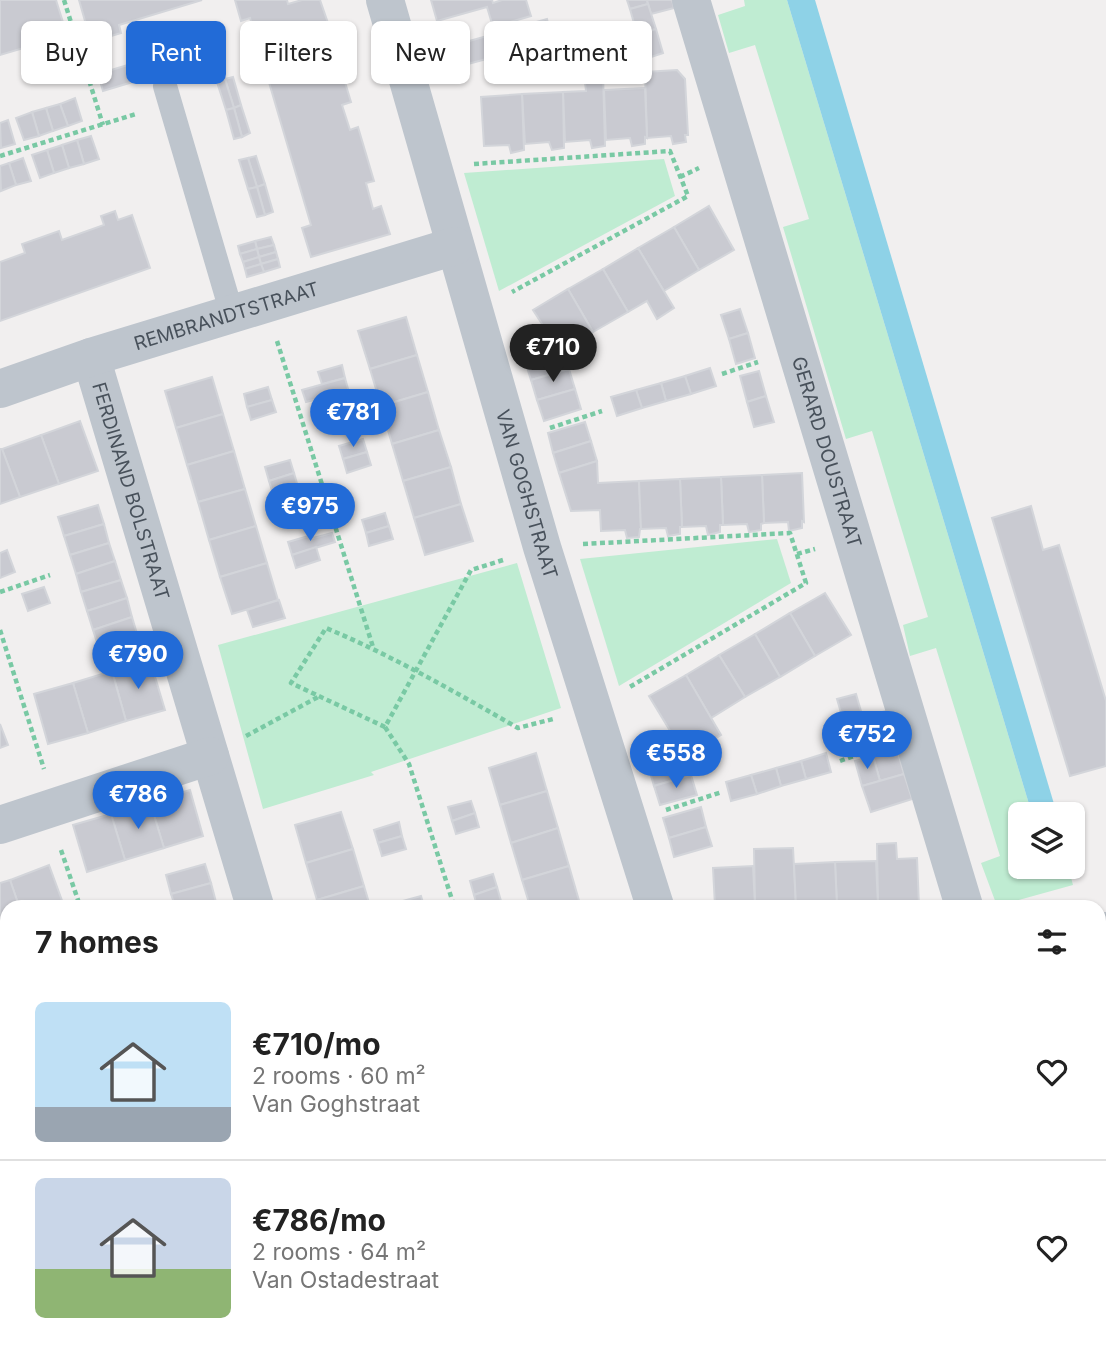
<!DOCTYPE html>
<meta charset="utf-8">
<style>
:root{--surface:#fff;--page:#f2f2f2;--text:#222;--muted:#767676;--line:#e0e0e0;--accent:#226bd7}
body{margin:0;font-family:Inter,sans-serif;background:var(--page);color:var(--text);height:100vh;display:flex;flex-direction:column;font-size:26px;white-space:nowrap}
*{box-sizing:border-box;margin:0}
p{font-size:23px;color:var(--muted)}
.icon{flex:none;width:38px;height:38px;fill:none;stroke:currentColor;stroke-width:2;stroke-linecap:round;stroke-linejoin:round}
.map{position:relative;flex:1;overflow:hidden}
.details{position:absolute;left:0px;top:900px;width:1106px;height:450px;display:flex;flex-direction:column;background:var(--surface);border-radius:21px 21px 0 0;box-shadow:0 2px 5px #0004}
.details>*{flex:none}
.top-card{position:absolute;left:21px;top:21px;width:700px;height:63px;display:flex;gap:14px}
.fabs{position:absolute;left:1008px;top:802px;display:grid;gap:14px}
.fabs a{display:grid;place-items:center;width:77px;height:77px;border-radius:10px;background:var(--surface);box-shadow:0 2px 5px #0004;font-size:35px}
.price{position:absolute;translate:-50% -60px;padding:0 16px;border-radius:24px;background:var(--accent);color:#fff;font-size:23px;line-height:46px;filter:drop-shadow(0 2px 4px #0008)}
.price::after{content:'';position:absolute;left:50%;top:42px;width:21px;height:16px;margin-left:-10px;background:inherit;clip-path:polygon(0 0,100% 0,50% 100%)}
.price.active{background:#222;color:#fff}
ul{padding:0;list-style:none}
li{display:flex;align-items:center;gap:21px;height:175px;padding:0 35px}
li+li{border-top:2px solid var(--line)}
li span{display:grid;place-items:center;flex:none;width:196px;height:140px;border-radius:10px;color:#555}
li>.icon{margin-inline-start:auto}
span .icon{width:84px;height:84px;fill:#fffc;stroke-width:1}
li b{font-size:30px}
h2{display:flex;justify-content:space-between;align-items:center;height:84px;padding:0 35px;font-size:30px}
.pill{padding:0 24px;border-radius:10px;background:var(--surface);box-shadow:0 2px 5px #0004;font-size:24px;line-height:63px}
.pill.active{background:var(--accent);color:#fff}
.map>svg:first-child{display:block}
.green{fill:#bfecd2}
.water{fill:#8ed2e7}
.building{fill:#c9cad1;stroke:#d3d5da;stroke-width:2}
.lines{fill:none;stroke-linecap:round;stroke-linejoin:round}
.path{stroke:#79c9a4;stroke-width:4.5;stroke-dasharray:5 3.5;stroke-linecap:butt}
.service{stroke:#bec5cd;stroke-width:24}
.minor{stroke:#bec5cd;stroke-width:38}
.labels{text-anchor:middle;stroke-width:5;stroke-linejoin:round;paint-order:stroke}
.street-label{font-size:19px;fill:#48515b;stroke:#fff}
</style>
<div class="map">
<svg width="1106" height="1349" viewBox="0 0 1106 1349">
<rect width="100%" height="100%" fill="#f1efef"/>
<g class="green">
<polygon points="744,0 787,0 1032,814 1020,814 1020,866 1068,866 1073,885 997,906 981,863 1000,856 936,648 910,656 903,625 928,617 872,431 846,439 783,227 809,219 755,45 729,53 718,15 745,6"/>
<polygon points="664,159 675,196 499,291 464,173"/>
<polygon points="777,539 791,583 619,686 580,559"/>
<polygon points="517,563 561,708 371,772 374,775 263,809 218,645"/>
<polygon points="1099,1164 1106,1185 1106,1270 1099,1249"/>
</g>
<polygon class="water" points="787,0 815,0 1057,814 1032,814"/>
<g class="building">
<polygon points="0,0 56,0 67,35 0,55"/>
<polygon points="79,0 202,0 119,25 121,33 91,42"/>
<polygon points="235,0 287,0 288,4 302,0 320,0 328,23 319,26 326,51 335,49 351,102 342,105 350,130 358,127 374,181 366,183 373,209 381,206 390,234 311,257 302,228 311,225 250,18 241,21"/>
<polygon points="431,0 492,0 493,3 502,0 526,0 531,16 493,27 487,7 437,21"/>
<polygon points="627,0 647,0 648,4 630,9"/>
<polygon points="647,0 672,0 674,8 651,14"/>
<polygon points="648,4 656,29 637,34 630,9"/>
<polygon points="547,19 551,36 520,45 515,28"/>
<polygon points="515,28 520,45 488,54 490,58 453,68 448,47"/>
<polygon points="656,29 663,53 645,59 637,34"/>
<polygon points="207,32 214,57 157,74 150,49"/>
<polygon points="131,64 136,81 103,91 98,74"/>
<polygon points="677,70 685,79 688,135 685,135 686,142 673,144 671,136 647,138 645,72"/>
<polygon points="603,73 605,146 592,148 590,140 565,142 563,92 586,91 584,74"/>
<polygon points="233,77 241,105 234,108 225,79"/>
<polygon points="225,79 234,108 226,110 217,82"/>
<polygon points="645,88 647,138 645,137 645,144 632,146 630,138 606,140 604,90"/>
<polygon points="563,92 564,148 552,150 549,142 525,144 522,94"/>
<polygon points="522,94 524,150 511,153 509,145 484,146 481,97"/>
<polygon points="75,98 82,121 68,126 60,104"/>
<polygon points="60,104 68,126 53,131 46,108"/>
<polygon points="241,105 250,133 242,137 234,108"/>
<polygon points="46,108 53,131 39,136 32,112"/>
<polygon points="234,108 242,137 234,139 226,110"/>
<polygon points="32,112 39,136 24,140 16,118"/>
<polygon points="8,120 15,144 1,148 0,123"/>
<polygon points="91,136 99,159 84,164 77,140"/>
<polygon points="77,140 84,164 69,168 62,145"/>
<polygon points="62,145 69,168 54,173 47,150"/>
<polygon points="47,150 54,173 40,178 32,155"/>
<polygon points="256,156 265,184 257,187 248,158"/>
<polygon points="23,158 31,181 16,185 9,163"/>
<polygon points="248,158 257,187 248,189 239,160"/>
<polygon points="9,163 16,185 1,191 0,166"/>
<polygon points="265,184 273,212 265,215 257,187"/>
<polygon points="257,187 265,215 257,217 248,189"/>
<polygon points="709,206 734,250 699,270 674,227"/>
<polygon points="115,211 118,220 132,215 150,268 0,321 0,262 25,253 22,244 59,231 62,240 104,225 101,216"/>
<polygon points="674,227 699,270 664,291 638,248"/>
<polygon points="271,237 274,245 257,249 255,241"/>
<polygon points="255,241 257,249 240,254 238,246"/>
<polygon points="274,245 276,252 259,257 257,249"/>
<polygon points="638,248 674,308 657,319 647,301 628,312 603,269"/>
<polygon points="257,249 259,257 243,262 240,254"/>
<polygon points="276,252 278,259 261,264 259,257"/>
<polygon points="259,257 261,264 245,269 243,262"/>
<polygon points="278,259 280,267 264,272 261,264"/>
<polygon points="261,264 264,272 247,277 245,269"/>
<polygon points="603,269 628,312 593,332 568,289"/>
<polygon points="568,289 593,332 559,352 569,369 531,380 519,342 544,327 533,310"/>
<polygon points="740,309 748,333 729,339 721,315"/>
<polygon points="406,317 417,355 370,369 358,331"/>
<polygon points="748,333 755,358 736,364 729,339"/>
<polygon points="417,355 428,392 381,406 370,369"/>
<polygon points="342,365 345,378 322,384 318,372"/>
<polygon points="710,368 716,386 691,394 685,376"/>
<polygon points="569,369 575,389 537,400 531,380"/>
<polygon points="759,371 766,396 747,402 740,376"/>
<polygon points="685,376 691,394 666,401 661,383"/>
<polygon points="212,377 223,414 176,428 165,391"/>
<polygon points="345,378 350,396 327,402 325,397 306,402 302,390"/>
<polygon points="661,383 666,401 642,408 636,390"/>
<polygon points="268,387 272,400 247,407 244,394"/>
<polygon points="575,389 581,409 544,421 537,400"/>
<polygon points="636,390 642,408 617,416 611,397"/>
<polygon points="428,392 439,430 392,444 381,406"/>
<polygon points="766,396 774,422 754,427 747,402"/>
<polygon points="272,400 276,412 251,420 247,407"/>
<polygon points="223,414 234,451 187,465 176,428"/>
<polygon points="80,421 98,471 59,484 41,435"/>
<polygon points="585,422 591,441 553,453 548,433"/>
<polygon points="439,430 451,467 403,481 392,444"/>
<polygon points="41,435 59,484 20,497 2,449"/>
<polygon points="363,439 367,452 343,459 339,446"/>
<polygon points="591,441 597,461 559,473 553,453"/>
<polygon points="0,449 2,449 20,497 0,504"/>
<polygon points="234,451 245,489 198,502 187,465"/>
<polygon points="367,452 371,465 347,473 343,459"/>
<polygon points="290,460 294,473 269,481 265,467"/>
<polygon points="597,461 598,483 639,481 641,529 640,529 639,537 627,538 625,530 601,531 600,510 571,511 559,473"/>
<polygon points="451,467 461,504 414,518 403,481"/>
<polygon points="294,473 298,487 273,494 269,481"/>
<polygon points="802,473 804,522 802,521 802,528 789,531 788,522 764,523 762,475"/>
<polygon points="762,475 764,523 761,524 761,530 749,532 747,524 723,525 721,477"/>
<polygon points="721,477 723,525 720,525 720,532 708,535 706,526 682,527 680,479"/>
<polygon points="680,479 682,527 680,527 680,534 668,536 666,528 641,529 639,481"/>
<polygon points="245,489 256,526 209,540 198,502"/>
<polygon points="461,504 473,541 425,555 414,518"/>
<polygon points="98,505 104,524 64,536 58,517"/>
<polygon points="1031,506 1043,550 1059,545 1106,701 1106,766 1070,776 992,518"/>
<polygon points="385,513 389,526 366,533 362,520"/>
<polygon points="104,524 109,543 70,555 64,536"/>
<polygon points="256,526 267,563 220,577 209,540"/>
<polygon points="389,526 393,539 369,546 366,533"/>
<polygon points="332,533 335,542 292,555 288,542 312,535 313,538"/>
<polygon points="109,543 115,561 76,574 70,555"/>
<polygon points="316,547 320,560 296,568 292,555"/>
<polygon points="7,550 15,572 0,578 0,553"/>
<polygon points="115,561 121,580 81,592 76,574"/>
<polygon points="267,563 278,600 232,614 220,577"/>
<polygon points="121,580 127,598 87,611 81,592"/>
<polygon points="44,587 50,603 28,611 22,594"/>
<polygon points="825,593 851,635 815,656 790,613"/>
<polygon points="127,598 132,617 93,630 87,611"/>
<polygon points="279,600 285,618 253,627 247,610"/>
<polygon points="790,613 815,656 780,677 755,634"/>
<polygon points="132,617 138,637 99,649 93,630"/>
<polygon points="755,634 780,677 745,697 719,655"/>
<polygon points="719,655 745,697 711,718 686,675"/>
<polygon points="150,660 165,710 126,721 112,671"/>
<polygon points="112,671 126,721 88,733 73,683"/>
<polygon points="686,675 721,735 686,757 649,696"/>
<polygon points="73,683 88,733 48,744 34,694"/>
<polygon points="856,694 863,718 844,723 837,699"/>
<polygon points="886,711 893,737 852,749 844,723"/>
<polygon points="0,724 8,745 0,748"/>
<polygon points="897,749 904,774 880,781 873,756"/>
<polygon points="536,753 547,791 500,805 489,768"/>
<polygon points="826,753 831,772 806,779 801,761"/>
<polygon points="684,755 691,775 654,786 648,765"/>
<polygon points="873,756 880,781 862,786 855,761"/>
<polygon points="801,761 806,779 781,786 776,768"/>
<polygon points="776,768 781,786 757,794 751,775"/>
<polygon points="904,774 912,799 871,812 862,786"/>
<polygon points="691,775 697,795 660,805 654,786"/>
<polygon points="751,775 757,794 731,801 726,782"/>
<polygon points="190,790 203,836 164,848 150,802"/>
<polygon points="547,791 558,828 511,843 500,805"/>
<polygon points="471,801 475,813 452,821 448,807"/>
<polygon points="150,802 164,848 125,860 111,814"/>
<polygon points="701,807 706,827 669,838 663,818"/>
<polygon points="341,812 353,849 306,863 295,825"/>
<polygon points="475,813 479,827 456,834 452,821"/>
<polygon points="111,814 125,860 87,872 73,825"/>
<polygon points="399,822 402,836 378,843 374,830"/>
<polygon points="706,827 712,846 674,857 669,838"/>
<polygon points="558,828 569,866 522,880 511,843"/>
<polygon points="402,836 406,849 382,856 378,843"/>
<polygon points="896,843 897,859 917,858 919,906 878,906 877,844"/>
<polygon points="793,848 796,906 755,906 754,849"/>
<polygon points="353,849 364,886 317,900 306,863"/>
<polygon points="876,861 878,906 837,906 835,862"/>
<polygon points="835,862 837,906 796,906 794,864"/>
<polygon points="205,864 211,883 171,894 166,875"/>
<polygon points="49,865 64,906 19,906 10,880"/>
<polygon points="569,866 580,904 570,906 530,906 522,880"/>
<polygon points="753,866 755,906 715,906 713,868"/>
<polygon points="493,874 497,887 474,895 470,881"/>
<polygon points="10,880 19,906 7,906 7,932 0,935 0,883"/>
<polygon points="211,883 216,902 200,906 175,906 171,894"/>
<polygon points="364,886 370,906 319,906 317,900"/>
<polygon points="497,887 501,901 477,906 474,895"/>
<polygon points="421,896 424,906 397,906 395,903"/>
<polygon points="3,1084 7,1096 7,1108 0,1111 0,1085"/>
<polygon points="7,1128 7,1180 0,1182 0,1131"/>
<polygon points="13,1342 36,1342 17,1349"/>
<polygon points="54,1342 97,1342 79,1349 57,1349"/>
<polygon points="247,1342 263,1342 266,1349 249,1349"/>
<polygon points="263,1342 280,1342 283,1349 266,1349"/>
<polygon points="676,1342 701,1342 702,1344 698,1346 698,1349 679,1349"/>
<polygon points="764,1342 775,1342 778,1349 746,1349"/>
<polygon points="803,1342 846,1342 848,1349 806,1349"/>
<polygon points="867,1342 921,1342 924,1349 870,1349"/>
</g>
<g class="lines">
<g class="path">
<polyline points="64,0 103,125"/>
<polyline points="0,156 136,114"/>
<polyline points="474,164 670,151 688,196 512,292"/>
<polyline points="680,177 699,168"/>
<polyline points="277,341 373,647"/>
<polyline points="722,374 758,362"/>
<polyline points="550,428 602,411"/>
<polyline points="583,544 790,533 806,583 628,688"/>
<polyline points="797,554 815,549"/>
<path d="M503,560l-32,10 -86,157 -94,-44 35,-55c67,28 129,64 192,100l35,-9"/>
<polyline points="0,592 50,575"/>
<polyline points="0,630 44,769"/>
<polyline points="385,727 409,764 454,906"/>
<polyline points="246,736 318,697"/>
<polyline points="840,761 875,748"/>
<polyline points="666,810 722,792"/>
<polyline points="61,850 80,906"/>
<polyline points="0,1034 7,1032"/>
<polyline points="1099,1278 1106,1299"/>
<polyline points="319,1349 337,1342"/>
</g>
<polyline class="service" points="165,86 232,314"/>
<g class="minor">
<path id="s1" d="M385,0l157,547 113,359"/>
<path id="s2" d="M691,0l273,906"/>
<path id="s3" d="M91,357l164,549"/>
<path id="s4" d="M0,389l91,-32 364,-111"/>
<polyline points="0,825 210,756"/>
<polyline points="1099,943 1106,931"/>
<polyline points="1099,1017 1106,1041"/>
<polyline points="0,1224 7,1222"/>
</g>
</g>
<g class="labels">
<g class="street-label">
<text dy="7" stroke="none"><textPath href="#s4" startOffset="238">REMBRANDTSTRAAT</textPath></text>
<text dy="7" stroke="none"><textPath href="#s2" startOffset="472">GERARD DOUSTRAAT</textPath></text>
<text dy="7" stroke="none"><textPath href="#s3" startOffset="140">FERDINAND BOLSTRAAT</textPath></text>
<text dy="7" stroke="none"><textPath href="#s1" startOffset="514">VAN GOGHSTRAAT</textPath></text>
</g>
</g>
</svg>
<div class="fabs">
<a><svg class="icon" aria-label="layers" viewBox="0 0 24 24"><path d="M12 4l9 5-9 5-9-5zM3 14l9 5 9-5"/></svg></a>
</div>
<b class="price active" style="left:553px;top:384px">€710</b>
<b class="price" style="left:353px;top:449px">€781</b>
<b class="price" style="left:310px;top:543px">€975</b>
<b class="price" style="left:138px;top:691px">€790</b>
<b class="price" style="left:867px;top:771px">€752</b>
<b class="price" style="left:676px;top:790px">€558</b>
<b class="price" style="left:138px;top:831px">€786</b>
<div class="top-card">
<a class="pill">Buy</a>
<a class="pill active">Rent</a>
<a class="pill">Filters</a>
<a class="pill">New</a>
<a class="pill">Apartment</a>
</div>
<section class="details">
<h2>7 homes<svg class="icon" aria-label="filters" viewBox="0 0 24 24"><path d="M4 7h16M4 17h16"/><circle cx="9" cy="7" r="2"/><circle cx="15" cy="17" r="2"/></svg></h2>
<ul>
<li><span style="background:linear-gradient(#bfe0f5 75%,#9aa5b1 0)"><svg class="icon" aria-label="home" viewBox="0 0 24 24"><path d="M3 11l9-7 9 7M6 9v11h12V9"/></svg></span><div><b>€710/mo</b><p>2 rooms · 60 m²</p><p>Van Goghstraat</p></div><svg class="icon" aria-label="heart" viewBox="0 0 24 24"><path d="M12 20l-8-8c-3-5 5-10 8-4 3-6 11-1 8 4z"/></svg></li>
<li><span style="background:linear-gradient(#c9d6e8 65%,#8fb573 0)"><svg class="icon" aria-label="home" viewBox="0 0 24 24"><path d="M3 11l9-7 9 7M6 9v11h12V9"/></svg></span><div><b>€786/mo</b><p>2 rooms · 64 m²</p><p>Van Ostadestraat</p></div><svg class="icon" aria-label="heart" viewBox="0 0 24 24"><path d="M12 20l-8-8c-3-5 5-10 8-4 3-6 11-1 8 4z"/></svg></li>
</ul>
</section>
</div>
